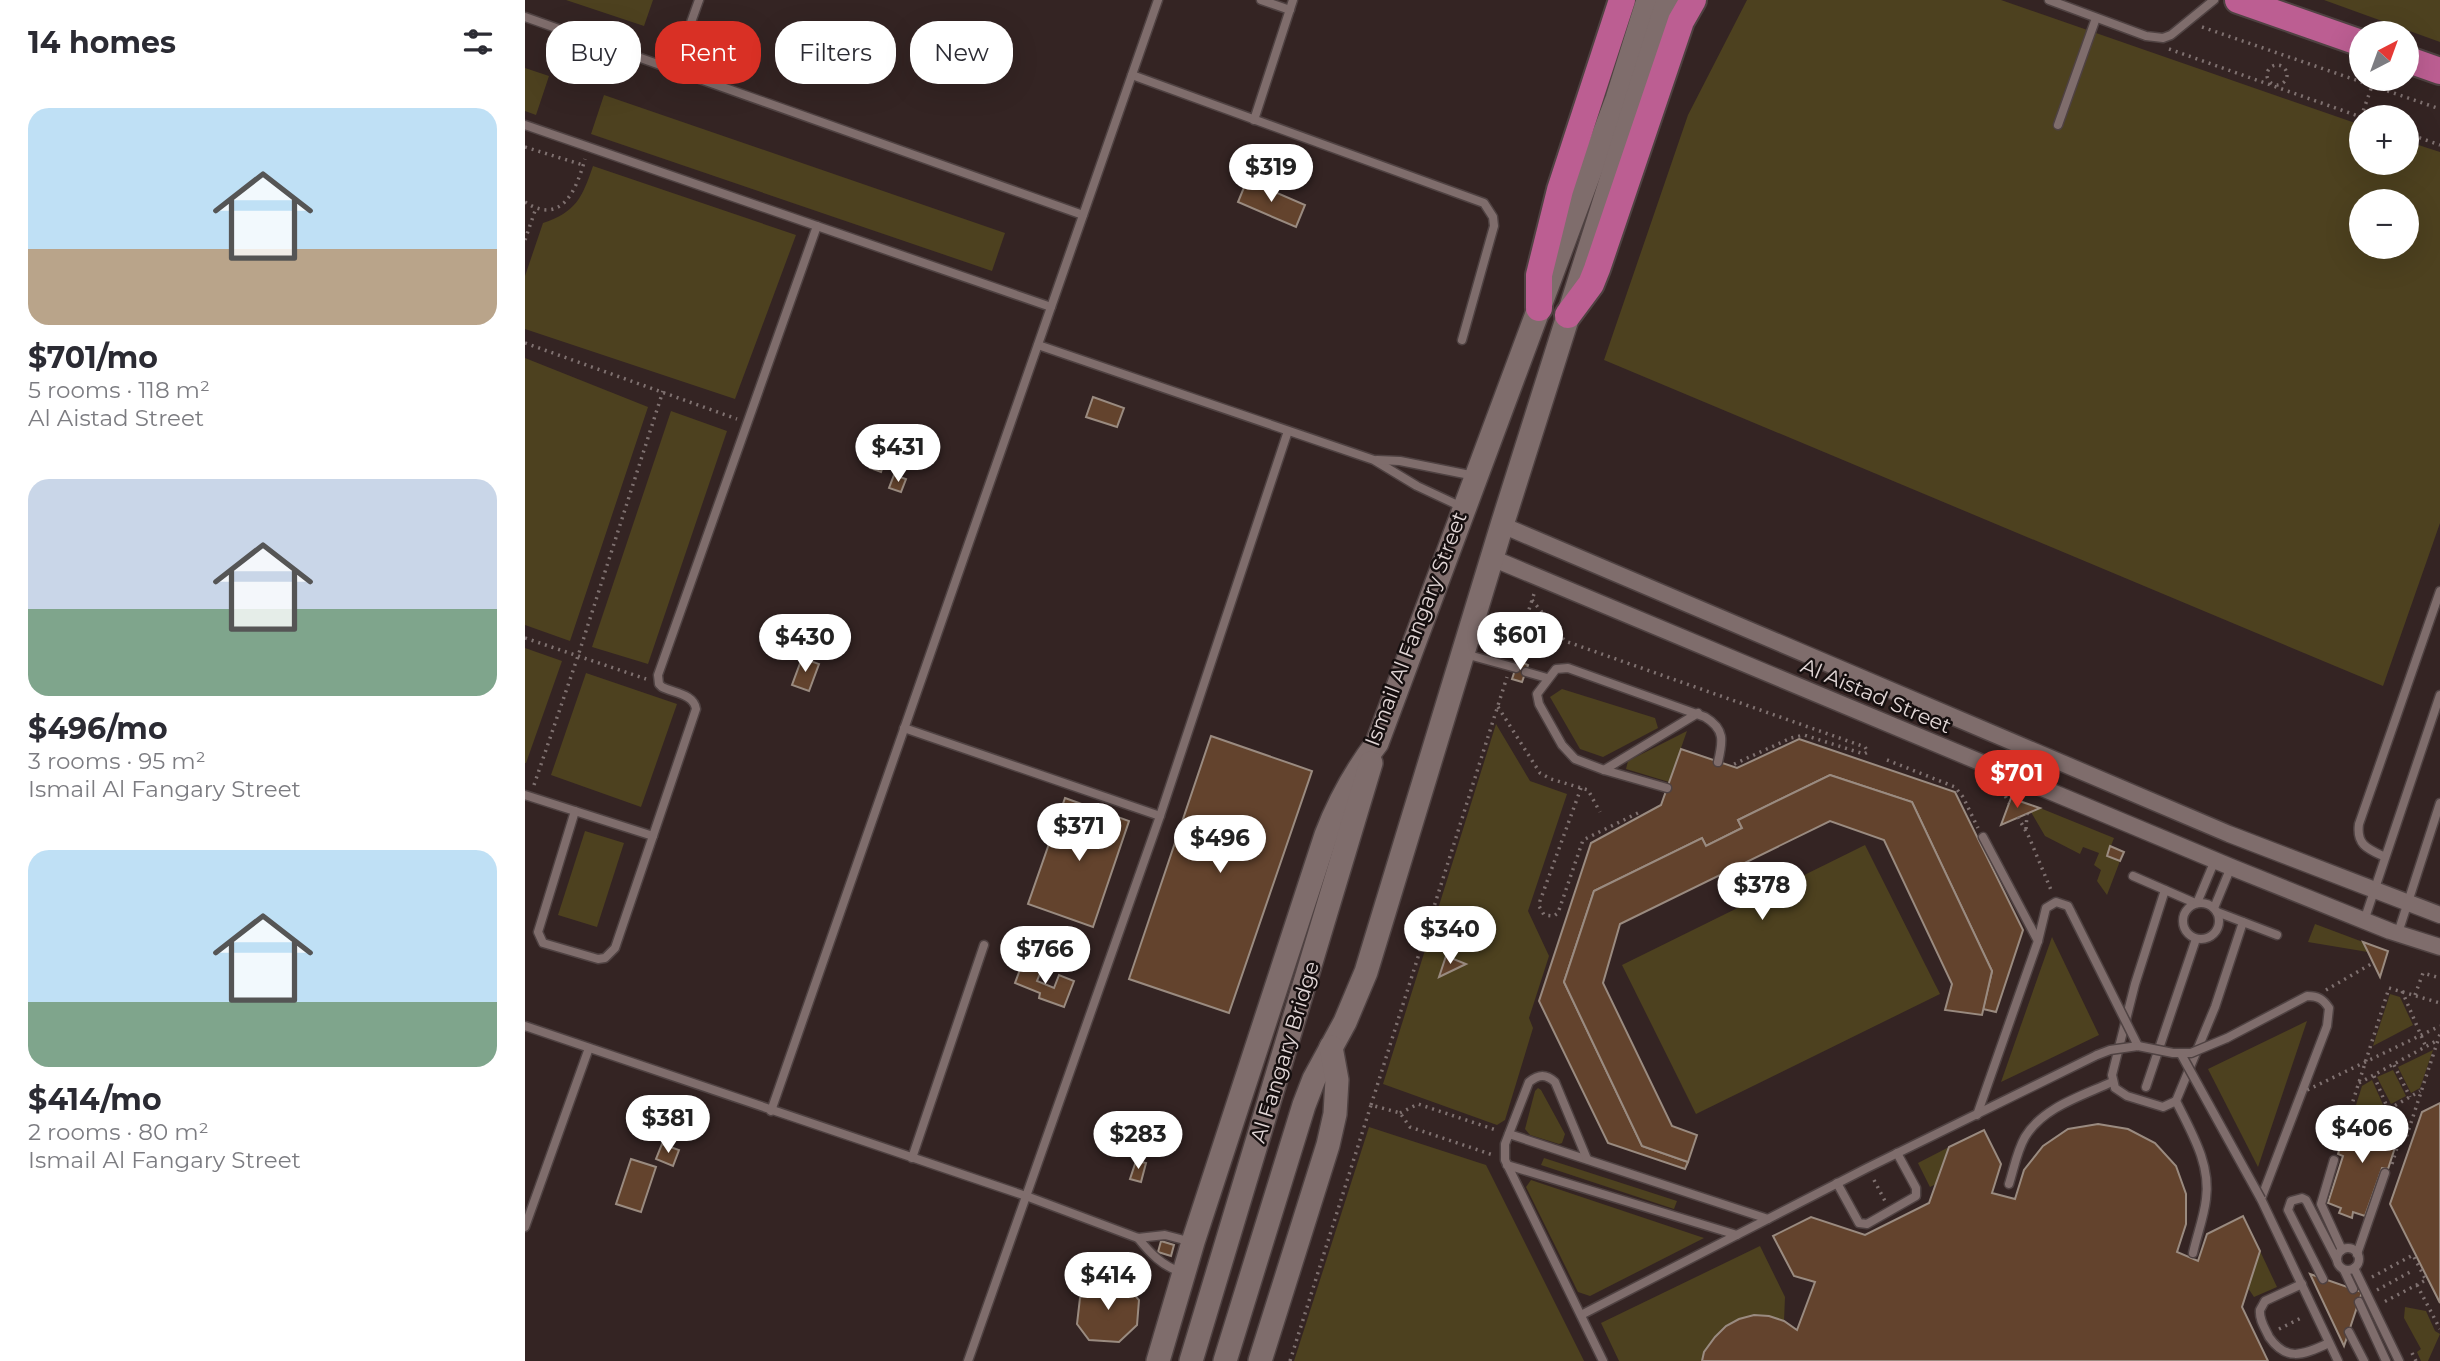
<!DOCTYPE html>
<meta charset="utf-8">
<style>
:root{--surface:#fff;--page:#f7f7f7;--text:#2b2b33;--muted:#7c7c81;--accent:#d93025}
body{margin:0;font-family:Montserrat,sans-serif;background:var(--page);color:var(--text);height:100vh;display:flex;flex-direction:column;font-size:26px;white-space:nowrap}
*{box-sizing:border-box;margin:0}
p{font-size:23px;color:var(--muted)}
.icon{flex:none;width:38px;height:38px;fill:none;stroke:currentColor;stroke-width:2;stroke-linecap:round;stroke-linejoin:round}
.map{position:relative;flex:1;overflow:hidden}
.panel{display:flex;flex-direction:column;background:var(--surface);width:525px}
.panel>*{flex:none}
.guide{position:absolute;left:21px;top:21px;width:665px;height:63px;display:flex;gap:14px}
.needle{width:46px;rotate:41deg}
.tools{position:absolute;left:1824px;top:21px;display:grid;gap:14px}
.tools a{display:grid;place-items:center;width:70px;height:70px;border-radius:50%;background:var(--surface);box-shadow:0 7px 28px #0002;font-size:35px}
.price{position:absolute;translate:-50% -60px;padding:0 16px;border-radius:24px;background:#fff;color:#222;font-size:23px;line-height:46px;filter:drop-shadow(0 2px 4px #0008)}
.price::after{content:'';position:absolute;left:50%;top:42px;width:21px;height:16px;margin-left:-10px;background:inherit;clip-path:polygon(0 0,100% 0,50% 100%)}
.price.selected{background:var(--accent);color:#fff}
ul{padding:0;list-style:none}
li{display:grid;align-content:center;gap:14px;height:371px;padding:0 28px}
li span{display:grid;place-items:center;height:217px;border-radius:21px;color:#555}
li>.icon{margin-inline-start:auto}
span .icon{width:126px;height:126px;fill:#fffc;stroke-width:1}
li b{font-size:30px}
h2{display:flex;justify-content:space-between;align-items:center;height:84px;padding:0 28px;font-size:30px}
.pill{padding:0 24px;border-radius:28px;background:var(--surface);box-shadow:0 7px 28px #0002;font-size:24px;line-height:63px}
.pill.selected{background:var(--accent);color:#fff}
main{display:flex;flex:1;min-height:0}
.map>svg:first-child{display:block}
.green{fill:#4d411f;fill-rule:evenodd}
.building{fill:#63432d;stroke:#9a8b80;stroke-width:2}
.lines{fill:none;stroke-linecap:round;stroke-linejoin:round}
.service-casing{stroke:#4f4242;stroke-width:11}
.minor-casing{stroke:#4f4242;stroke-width:19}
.secondary-casing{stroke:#4f4242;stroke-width:26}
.trunk-casing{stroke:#4f4242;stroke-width:30}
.path{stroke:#7f7170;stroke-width:3.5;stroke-dasharray:2 5;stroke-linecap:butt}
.service{stroke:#7f6d6c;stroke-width:8}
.minor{stroke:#7f6d6c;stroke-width:16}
.secondary{stroke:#7f6d6c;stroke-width:23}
.trunk{stroke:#bc5e92;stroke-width:26}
.service-bridge-casing{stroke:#4f4242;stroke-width:11;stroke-linecap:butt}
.path-bridge{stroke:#7f7170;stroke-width:3.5;stroke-dasharray:2 5;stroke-linecap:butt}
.service-bridge{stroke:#7f6d6c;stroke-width:8}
.labels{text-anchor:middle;stroke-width:5;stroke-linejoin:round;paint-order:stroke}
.street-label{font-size:21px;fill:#e2d7d7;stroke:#160f0f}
</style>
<main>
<section class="panel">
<h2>14 homes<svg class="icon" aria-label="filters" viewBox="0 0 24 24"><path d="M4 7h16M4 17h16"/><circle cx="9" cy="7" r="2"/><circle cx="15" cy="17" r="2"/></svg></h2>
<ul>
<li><span style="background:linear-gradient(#bfe0f5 65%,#b9a48a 0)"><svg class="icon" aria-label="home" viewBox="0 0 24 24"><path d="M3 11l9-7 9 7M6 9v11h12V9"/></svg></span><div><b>$701/mo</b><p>5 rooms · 118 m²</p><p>Al Aistad Street</p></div></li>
<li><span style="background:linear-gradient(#c9d6e8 60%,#7fa58c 0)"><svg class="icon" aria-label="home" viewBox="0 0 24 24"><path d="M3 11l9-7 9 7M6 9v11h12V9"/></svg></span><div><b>$496/mo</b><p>3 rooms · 95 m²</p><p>Ismail Al Fangary Street</p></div></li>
<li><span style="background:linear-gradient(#bfe0f5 70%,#7fa58c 0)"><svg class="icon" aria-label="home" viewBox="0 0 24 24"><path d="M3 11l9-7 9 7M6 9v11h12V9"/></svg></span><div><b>$414/mo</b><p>2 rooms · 80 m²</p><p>Ismail Al Fangary Street</p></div></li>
</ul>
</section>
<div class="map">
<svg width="1915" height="1361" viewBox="0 0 1915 1361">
<rect width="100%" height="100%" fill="#342423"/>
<g class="green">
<polygon points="41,0 128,0 119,26"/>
<path d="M1222,0h254l360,125v38h45v-22l34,11v371l-57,163 -779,-326 84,-245zM1836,201h45v46h-45z"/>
<polygon points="1799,0 1915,0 1915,42"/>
<polygon points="0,68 24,76 11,115 0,111"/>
<polygon points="79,95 480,233 467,271 66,134"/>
<path d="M68,166l203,69 -61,164 -210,-70v-53l18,-53c33,-11 39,-25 50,-57z"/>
<polygon points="0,358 123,407 45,641 0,625"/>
<polygon points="146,411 202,431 123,664 67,647"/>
<polygon points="0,648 37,661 1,763 0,763"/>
<polygon points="61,673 152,704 116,807 26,775"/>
<polygon points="1037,689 1130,718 1133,728 1078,757 1055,749 1025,697"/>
<polygon points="971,724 1005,781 1042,794 1003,911 1024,956 1004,1018 1008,1028 980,1120 972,1125 858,1084"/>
<polygon points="1162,731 1144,782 1101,769 1103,761"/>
<polygon points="1515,808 1589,838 1582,856 1595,861 1582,895 1572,881 1576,870 1569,865 1574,853 1558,847 1555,854 1520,836 1506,812"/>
<polygon points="60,831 99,843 72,927 33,915"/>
<polygon points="1340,845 1415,994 1171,1114 1097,965"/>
<polygon points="1790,924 1838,942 1843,952 1783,942"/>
<polygon points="1527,937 1574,1035 1476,1082"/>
<polygon points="1865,994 1875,997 1888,1025 1848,1046"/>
<polygon points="1782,1021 1733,1167 1683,1069"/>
<polygon points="1908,1050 1895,1088 1886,1093 1873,1067"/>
<polygon points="1868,1070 1881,1096 1866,1104 1852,1077"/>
<polygon points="1847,1080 1860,1109 1855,1112 1831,1105 1837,1086"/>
<polygon points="1013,1088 1016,1090 1040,1134 1037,1143 1034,1144 1005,1135 1000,1129 1010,1091"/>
<polygon points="844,1127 961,1165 1059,1361 769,1361"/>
<polygon points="1424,1147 1411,1184 1405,1187 1393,1163"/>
<polygon points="1019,1158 1152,1201 1149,1209 1016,1165"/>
<polygon points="1006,1180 1179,1238 1065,1296 1053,1292 1001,1187"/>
<path d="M1235,1246l25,51 -1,24c-13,0 -33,-5 -46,-1 -16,4 -33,25 -36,41h-83l-18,-38z"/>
<polygon points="1735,1251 1752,1287 1729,1297 1723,1288"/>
<polygon points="1880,1307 1901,1311 1910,1331 1915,1334 1903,1361 1896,1361 1892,1352 1896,1349 1879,1318"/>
</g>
<g class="building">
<polygon points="722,180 780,205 771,227 713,202"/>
<polygon points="568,397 599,408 592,427 561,417"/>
<polygon points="349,454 361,458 356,472 345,468"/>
<polygon points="369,475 381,479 376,492 364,488"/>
<polygon points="277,658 294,664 284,691 267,685"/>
<polygon points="993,661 1003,665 997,682 987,679"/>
<polygon points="686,736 787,771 704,1013 604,979"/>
<polygon points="1274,739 1430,792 1498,930 1471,1012 1458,1009 1467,971 1387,802 1305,775 1213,820 1217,828 1181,846 1177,838 1069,891 1039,982 1117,1146 1163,1162 1160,1169 1083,1143 1014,1001 1066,843 1136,805 1156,749 1212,768"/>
<polygon points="1305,775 1387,802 1467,971 1457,1015 1420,1010 1427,984 1359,840 1305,821 1095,924 1078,983 1147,1126 1172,1135 1163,1162 1117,1146 1039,982 1069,891 1177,838 1181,846 1217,828 1213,820"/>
<polygon points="540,798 604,821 568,927 503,904"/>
<polygon points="1486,798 1503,804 1515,808 1476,825"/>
<polygon points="1585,846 1599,852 1595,861 1582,856"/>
<polygon points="1838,942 1863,951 1855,977 1843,952"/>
<polygon points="921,956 941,964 914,977"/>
<polygon points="497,964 516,971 512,981 529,988 534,975 549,981 539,1007 514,998 515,993 490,983"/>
<polygon points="1915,1103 1915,1303 1865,1204 1897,1112"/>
<polygon points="1825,1117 1875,1132 1863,1169 1857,1168 1840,1216 1828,1212 1827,1218 1814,1213 1816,1208 1803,1203 1818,1156 1813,1154"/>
<polygon points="1573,1124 1603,1129 1630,1143 1651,1166 1661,1194 1661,1224 1652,1252 1673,1261 1682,1234 1718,1216 1735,1251 1717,1307 1743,1361 1177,1361 1179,1352 1190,1337 1201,1326 1214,1319 1229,1315 1244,1316 1259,1321 1272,1330 1290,1282 1269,1276 1248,1236 1286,1217 1340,1235 1404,1203 1424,1147 1459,1130 1476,1164 1467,1193 1490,1199 1499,1170 1518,1146 1543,1129"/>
<polygon points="137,1144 154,1150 148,1166 131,1159"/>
<polygon points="106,1159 131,1167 116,1212 91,1204"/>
<polygon points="611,1161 621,1163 616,1182 605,1179"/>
<polygon points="636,1241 649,1245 646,1256 633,1252"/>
<polygon points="1785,1274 1837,1292 1819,1346"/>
<polygon points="573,1282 600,1284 614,1300 612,1325 594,1342 564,1340 552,1324 555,1298"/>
</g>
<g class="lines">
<defs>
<g id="service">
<polyline points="736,0 765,10"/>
<polyline points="1524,0 1621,36 1638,38 1646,35 1689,0"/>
<polyline points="0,17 558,215"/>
<polyline points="149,70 174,0"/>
<polyline points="607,75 959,203 968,217 969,226 937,340"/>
<polyline points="729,120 768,0"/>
<polyline points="0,125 526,307"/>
<polyline points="1533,125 1571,18"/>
<polyline points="513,345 849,460 892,486 937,507"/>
<polyline points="852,460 875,461 950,476"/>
<polyline points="940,654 991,668"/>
<polyline points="1001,672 1022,678"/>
<polyline points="379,728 635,816"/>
<polyline points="1079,770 1173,713"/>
<path d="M1142,788l-63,-18 -29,-11 -13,-14 -23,-41 -2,-10 19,-25 12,-1 137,49c20,12 18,24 13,45"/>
<polyline points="0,795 128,836"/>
<path d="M50,811l-37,121 5,11 55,16 7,-1 10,-10 81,-239c-2,-15 -22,-16 -34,-22l-3,-3 -1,-9 159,-449"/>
<polyline points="1458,837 1513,941"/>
<path d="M1860,857c-17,-8 -29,-12 -26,-33l81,-233"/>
<polyline points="1608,876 1670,903"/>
<polyline points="1640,890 1610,984 1587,1075 1590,1088 1602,1096 1638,1107 1651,1101 1690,1007 1718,922"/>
<circle cx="1676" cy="921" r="18"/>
<polyline points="1672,903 1690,860"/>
<polyline points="1689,908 1706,867"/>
<polyline points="1692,912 1752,935"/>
<polyline points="1839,921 1915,695"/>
<polyline points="1873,933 1915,803"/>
<polyline points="0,1026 501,1196 613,1238 640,1235 667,1242"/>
<path d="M1702,1038l80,-42c11,0 16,3 22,12l-2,18 -66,173 77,162"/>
<polyline points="1621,1087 1671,939"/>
<path d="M1651,1101c15,31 35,63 30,98 -2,18 -9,36 -13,54"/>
<polyline points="246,1111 633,0"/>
<polyline points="1452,1115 1513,941 1521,908 1531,902 1543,906 1546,912"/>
<polyline points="984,1134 1243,1219"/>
<polyline points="387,1158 459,945"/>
<path d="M1062,1159l-32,-77c-9,-8 -16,-8 -26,0l-24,62v16l98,201"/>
<polyline points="1809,1160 1796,1204 1817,1250"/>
<polyline points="982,1165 1212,1235"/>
<polyline points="1312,1183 1334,1223 1342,1224 1391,1196 1391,1188 1372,1153"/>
<path d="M1484,1184c5,-16 8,-33 16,-47 18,-30 57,-41 87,-55"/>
<polyline points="0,1227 64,1048"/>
<path d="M613,1238c12,15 24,28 43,34"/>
<circle cx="1823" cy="1259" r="11"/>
<polyline points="1832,1254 1860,1173"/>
<polyline points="1829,1268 1874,1361"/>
<polyline points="1819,1270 1828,1289"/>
<polyline points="1798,1279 1763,1210 1766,1201 1777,1198 1781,1200 1812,1260"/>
<path d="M1777,1284l-37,17 -5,9c-1,10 5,18 9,27 17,24 32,19 60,6"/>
<polyline points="1834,1302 1861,1361"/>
<polyline points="1056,1315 1342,1168 1572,1055"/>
<polyline points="1824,1332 1839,1361"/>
<polyline points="443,1361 635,816 763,431"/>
</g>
<g id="minor">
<polyline points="977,525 1704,834 1915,915"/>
<polyline points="967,558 1706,867 1865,931 1915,947"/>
</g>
<g id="secondary">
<path d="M633,1361l35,-119 133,-407c13,-34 29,-63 51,-92l240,-644 31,-99"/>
<polyline points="666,1361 846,763"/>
<polyline points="700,1361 779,1105 789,1079 820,1022 841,972 977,525 1143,0"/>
<polyline points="735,1361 803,1145 810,1114 812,1080 806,1047"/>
</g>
<g id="trunk">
<polyline points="1713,0 1836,43"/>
<polyline points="1881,59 1915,71"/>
<polyline points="1014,308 1014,275 1035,190 1097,0"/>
<polyline points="1043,315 1066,284 1072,269 1156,21 1168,0"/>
</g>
</defs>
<use href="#service" class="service-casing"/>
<use href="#minor" class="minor-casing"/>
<use href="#secondary" class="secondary-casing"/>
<use href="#trunk" class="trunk-casing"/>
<g class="path">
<polyline points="1677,27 1915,109"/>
<polyline points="1644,49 1836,117"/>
<circle cx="1752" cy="75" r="10"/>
<polyline points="1836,117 1847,86"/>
<polyline points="1881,133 1915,145"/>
<polyline points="0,147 58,165"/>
<path d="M0,202c38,25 52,-15 60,-43"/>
<polyline points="0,240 11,208"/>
<polyline points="0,343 212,419"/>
<polyline points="1007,600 1040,641 1340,747 1343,752 1339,754 1279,735 1266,738 1205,766"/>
<polyline points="0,638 121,679"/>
<polyline points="989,656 1009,594"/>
<polyline points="973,707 1015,773 1026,779 1063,790 1075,812"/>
<polyline points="1362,760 1430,787 1438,797 1453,828"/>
<polyline points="9,785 53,656 138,391"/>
<polyline points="1056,788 1015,901 1014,906 1019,915 1029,916 1033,913 1058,840 1113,813"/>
<polyline points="1477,790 1484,803"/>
<polyline points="1493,817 1504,837 1526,890"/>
<polyline points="1501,829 1502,814"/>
<polyline points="1801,990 1848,963"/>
<polyline points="1877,991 1901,1047"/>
<polyline points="1890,995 1898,973 1915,978"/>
<polyline points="1869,1065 1885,1097"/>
<polyline points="1849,1076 1868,1121"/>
<polyline points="1834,1083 1913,1040"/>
<polyline points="846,1105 982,677"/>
<polyline points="1825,1107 1885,1126"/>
<polyline points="1864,1109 1895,1091"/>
<polyline points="875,1113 893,1104 971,1130"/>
<polyline points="1813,1148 1864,988 1915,1003"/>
<polyline points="1867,1164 1875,1138 1881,1138 1915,1034"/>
<polyline points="1349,1180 1360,1201"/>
<polyline points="1847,1277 1888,1255 1901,1280 1857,1303"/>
<polyline points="1892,1285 1915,1329"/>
<polyline points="1852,1290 1887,1271"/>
<polyline points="1754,1329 1778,1317"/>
<polyline points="1887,1353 1891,1361"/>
<polyline points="765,1361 846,1105 875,1113 885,1127 968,1155"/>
</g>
<use href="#service" class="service"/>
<use href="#minor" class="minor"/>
<use href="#secondary" class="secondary"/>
<use href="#trunk" class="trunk"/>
<defs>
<g id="service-bridge">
<polyline points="1546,912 1613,1046"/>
<polyline points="1656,1054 1736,1199"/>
<polyline points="1572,1055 1585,1050 1613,1046 1648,1053 1666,1053 1702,1038"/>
</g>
</defs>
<use href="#service-bridge" class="service-bridge-casing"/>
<polyline class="path-bridge" points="1776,1093 1915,1026"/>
<use href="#service-bridge" class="service-bridge"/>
</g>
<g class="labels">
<g class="street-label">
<text transform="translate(891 629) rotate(-69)" y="7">Ismail Al Fangary Street</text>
<text transform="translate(1351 696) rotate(23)" y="7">Al Aistad Street</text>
<text transform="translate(760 1052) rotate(-73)" y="7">Al Fangary Bridge</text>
</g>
</g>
</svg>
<div class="tools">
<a><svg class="needle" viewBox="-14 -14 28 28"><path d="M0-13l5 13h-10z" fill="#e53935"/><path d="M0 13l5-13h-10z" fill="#7c7c81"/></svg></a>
<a>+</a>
<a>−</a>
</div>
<b class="price" style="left:746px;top:204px">$319</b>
<b class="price" style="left:373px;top:484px">$431</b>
<b class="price" style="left:995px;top:672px">$601</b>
<b class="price" style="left:280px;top:674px">$430</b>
<b class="price selected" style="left:1492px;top:810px">$701</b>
<b class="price" style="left:554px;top:863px">$371</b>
<b class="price" style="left:695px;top:875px">$496</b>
<b class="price" style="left:1237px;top:922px">$378</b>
<b class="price" style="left:925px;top:966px">$340</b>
<b class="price" style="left:520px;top:986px">$766</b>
<b class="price" style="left:143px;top:1155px">$381</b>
<b class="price" style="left:1837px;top:1165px">$406</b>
<b class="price" style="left:613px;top:1171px">$283</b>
<b class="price" style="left:583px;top:1312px">$414</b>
<div class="guide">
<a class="pill">Buy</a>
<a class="pill selected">Rent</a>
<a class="pill">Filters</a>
<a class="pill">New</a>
</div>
</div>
</main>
